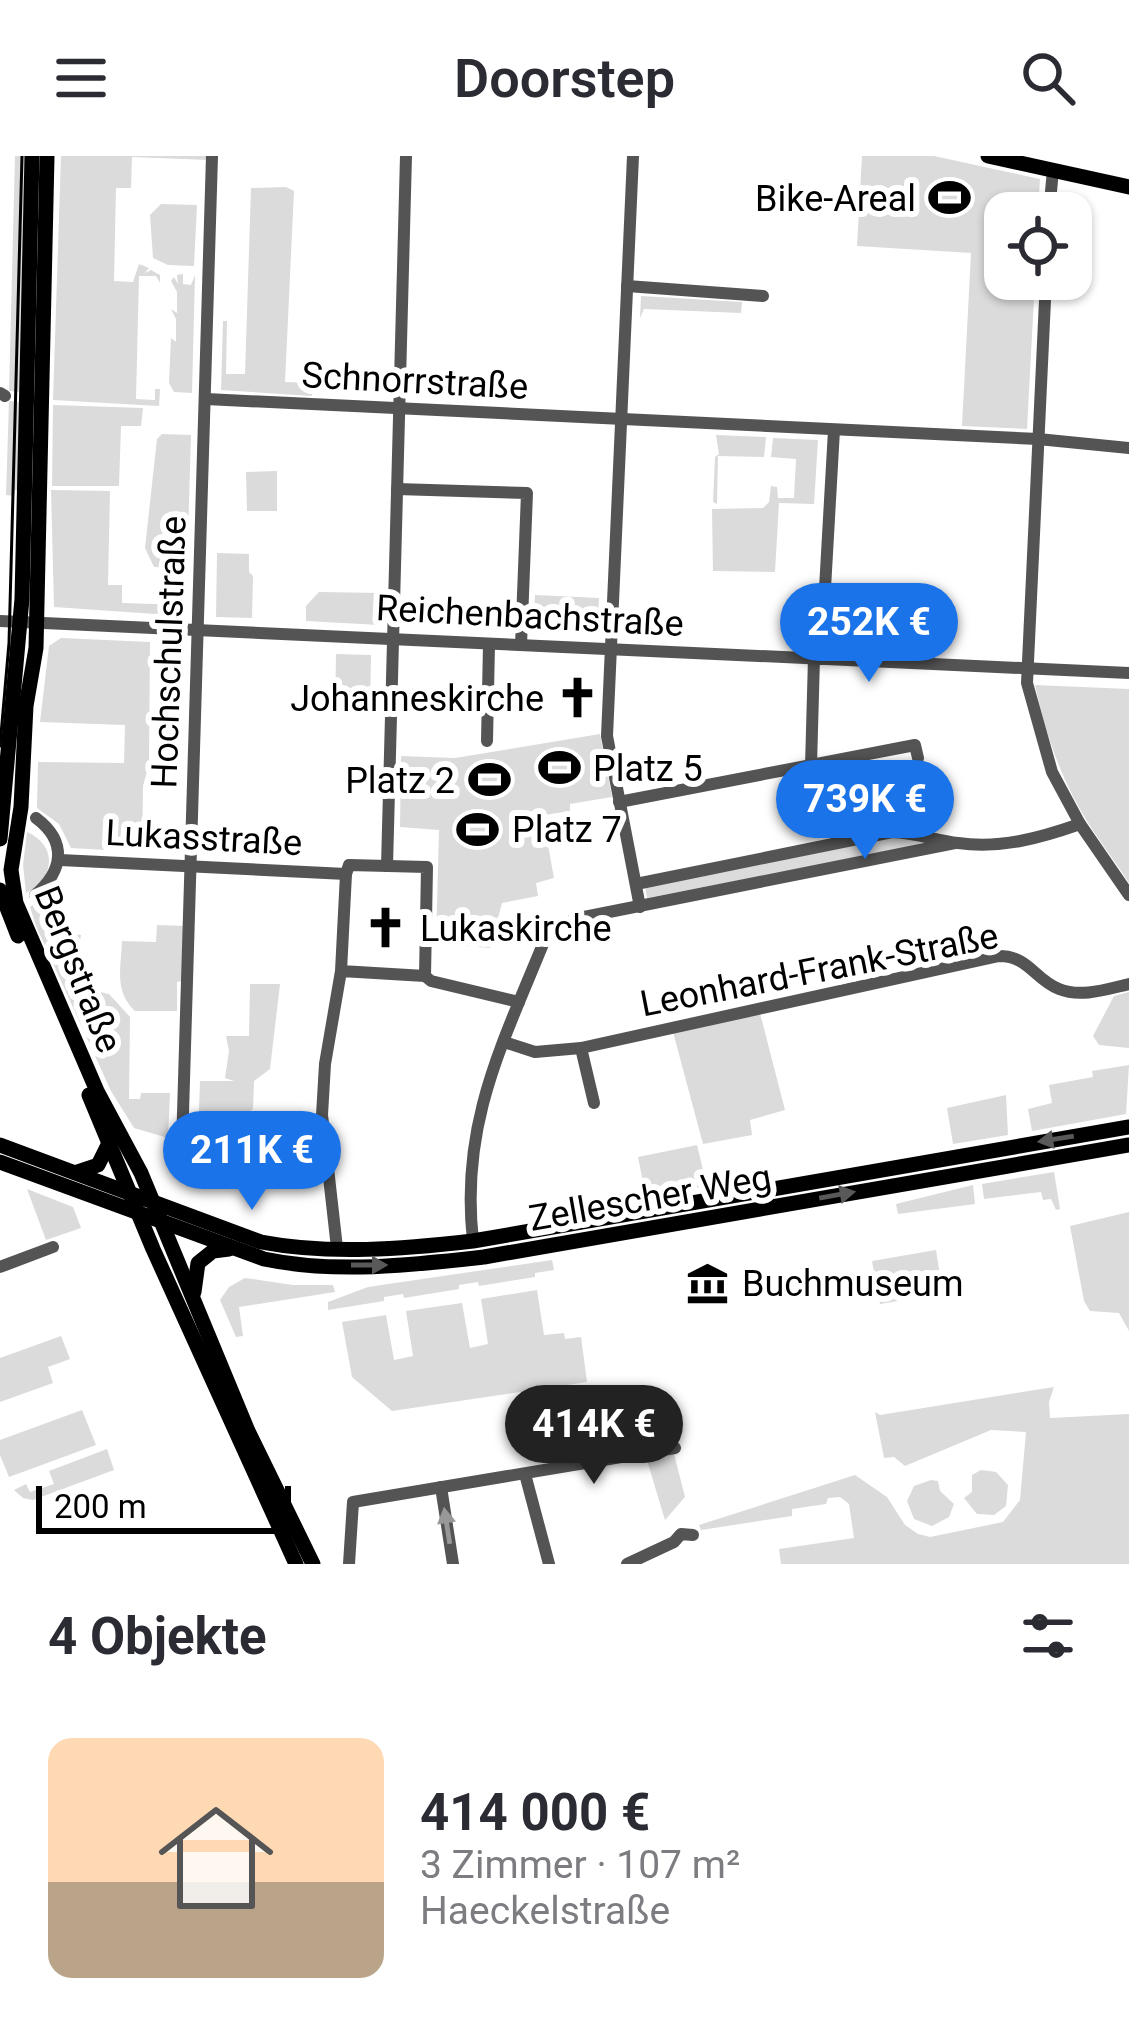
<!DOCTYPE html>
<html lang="de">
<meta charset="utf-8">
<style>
:root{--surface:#fff;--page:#f7f7f7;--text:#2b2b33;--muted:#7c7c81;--accent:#1a73e8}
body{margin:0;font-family:Roboto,sans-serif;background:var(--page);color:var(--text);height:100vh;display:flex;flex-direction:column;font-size:45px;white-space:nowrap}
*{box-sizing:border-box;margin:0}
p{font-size:39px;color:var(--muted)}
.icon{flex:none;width:66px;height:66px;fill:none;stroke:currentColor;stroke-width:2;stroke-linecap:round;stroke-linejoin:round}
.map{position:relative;height:1408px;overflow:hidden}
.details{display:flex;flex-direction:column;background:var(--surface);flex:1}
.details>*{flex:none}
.buttons{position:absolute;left:984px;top:36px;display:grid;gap:24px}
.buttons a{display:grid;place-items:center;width:108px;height:108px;border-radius:24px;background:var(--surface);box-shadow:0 3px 9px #0004;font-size:60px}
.scale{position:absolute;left:36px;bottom:30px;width:255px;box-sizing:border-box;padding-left:12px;border:6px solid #000;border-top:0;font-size:33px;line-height:42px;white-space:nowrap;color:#000;-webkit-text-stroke:9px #fff;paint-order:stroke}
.price{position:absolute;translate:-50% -102px;padding:0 27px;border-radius:42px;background:var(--accent);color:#fff;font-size:39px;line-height:78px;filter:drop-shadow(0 3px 6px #0008)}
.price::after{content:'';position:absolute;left:50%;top:72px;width:36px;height:27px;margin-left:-18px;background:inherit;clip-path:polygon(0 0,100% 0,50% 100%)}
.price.current{background:#222;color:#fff}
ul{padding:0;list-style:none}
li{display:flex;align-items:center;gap:36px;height:300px;padding:0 48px}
li span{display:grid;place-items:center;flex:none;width:336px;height:240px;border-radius:24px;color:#555}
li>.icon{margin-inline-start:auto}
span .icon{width:144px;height:144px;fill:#fffc;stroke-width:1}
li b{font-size:51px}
h2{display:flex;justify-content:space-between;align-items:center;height:144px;padding:0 48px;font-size:51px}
header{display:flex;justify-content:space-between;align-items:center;height:156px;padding:0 48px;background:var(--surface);font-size:54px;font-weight:600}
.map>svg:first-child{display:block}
.green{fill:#dbdbdb}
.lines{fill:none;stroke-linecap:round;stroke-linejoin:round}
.minor{stroke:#545454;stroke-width:12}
.major{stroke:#000;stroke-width:15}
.tram{stroke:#000;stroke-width:3}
.oneway{fill:#595959}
.oneway2{fill:#989898}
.labels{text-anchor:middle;stroke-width:12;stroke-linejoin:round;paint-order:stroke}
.poi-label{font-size:36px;fill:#000;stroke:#fff;text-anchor:start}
.street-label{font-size:36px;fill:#000;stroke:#fff}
</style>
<header><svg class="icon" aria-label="menu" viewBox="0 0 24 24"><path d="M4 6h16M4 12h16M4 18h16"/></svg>Doorstep<svg class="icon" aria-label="search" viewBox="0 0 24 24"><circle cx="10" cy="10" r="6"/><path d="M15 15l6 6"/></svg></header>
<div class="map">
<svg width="1129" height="1408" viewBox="0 0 1129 1408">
<rect width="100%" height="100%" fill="#fff"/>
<g class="green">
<polygon points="15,0 28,0 22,236 9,235"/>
<polygon points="61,0 209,0 209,4 132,1 131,32 116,32 114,125 133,126 139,108 149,112 145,117 151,114 160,119 160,127 156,120 139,120 136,243 155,244 155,233 160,233 159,250 53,244"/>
<polygon points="862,0 934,0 1040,23 1038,57 1005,57 1005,123 1035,123 1027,273 962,270 971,97 857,90"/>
<polygon points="286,31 294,35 285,226 314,227 312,240 221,234 223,165 227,165 226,218 245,218 251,32"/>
<polygon points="161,48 197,49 194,110 168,109 153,102 150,59"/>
<polygon points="183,118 183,128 191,129 195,119 192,237 174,236 169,227 171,182 176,186 176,163 171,153 177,157 177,136 171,125 174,121 178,128 177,119"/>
<polygon points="641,140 742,146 741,157 644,153 640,162"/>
<polygon points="9,245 21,246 19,334 15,334 14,340 6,339"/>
<polygon points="53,249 143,252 141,270 121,270 119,330 52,330"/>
<polygon points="162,278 191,279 187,413 154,411 145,392 157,283"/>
<polygon points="716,279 766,281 764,301 718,300 717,348 713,346 715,301 719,298"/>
<polygon points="773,282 818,284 814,348 779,347 775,416 713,415 712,353 763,352 769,346 771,330 777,331 778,342 794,342 796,303 771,301"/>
<polygon points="277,315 277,355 247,355 246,316"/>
<polygon points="51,334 110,335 108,429 122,429 122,447 184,449 184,460 54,451"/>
<polygon points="217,397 249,398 249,416 253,420 252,462 216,461"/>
<polygon points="319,436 381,437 380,469 306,465 306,450"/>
<polygon points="535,439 599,442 597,478 533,476"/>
<polygon points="61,482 150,486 149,608 143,630 142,696 71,692 59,668 37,652 38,606 124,607 125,569 40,566 49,490"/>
<polygon points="336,498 371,499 370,554 335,553"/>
<path d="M1035,529l94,4v194c-15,-24 -34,-47 -48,-72 -23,-40 -36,-81 -46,-126z"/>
<polygon points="600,578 612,641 570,648 570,655 532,661 536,690 548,689 554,722 536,727 538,740 502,747 490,792 436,787 439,674 400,671 401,600 455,602"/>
<path d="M27,676c31,14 28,46 -1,61l-3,-28z"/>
<polygon points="890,680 934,687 647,742 645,730"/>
<polygon points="60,725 59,777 81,779 73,830 109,838 130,861 129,943 140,943 141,937 170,937 168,982 134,972 111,935 36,770 30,751"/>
<path d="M157,769l29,1 -1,55 -8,1v29h-42c-21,-20 -14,-43 -13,-70l34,1z"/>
<path d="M250,828h30l-10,85 -16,12 -1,28 -18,13c-3,26 -5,45 11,67l-19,-1 -6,-7 -24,-12 3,-88h34l-9,-3 4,-27 -3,-15h23z"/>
<polygon points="1129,836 1129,892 1099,889 1093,880 1114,840"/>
<polygon points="760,857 785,954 750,964 752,979 703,988 673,876"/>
<polygon points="1129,909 1126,958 1032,975 1028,953 1052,947 1049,929 1093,921 1092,915"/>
<polygon points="1006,939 1008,979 953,988 947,952"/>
<polygon points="697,989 707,1030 646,1041 638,1001"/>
<polygon points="1054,1016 1060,1053 1056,1054 1051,1043 1043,1044 1041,1036 984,1043 982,1028"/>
<polygon points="973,1029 975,1048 898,1058 896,1048"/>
<polygon points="27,1033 73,1051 81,1072 46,1084"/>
<polygon points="1129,1056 1129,1175 1119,1157 1090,1155 1084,1145 1070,1070"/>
<polygon points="936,1094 943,1138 931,1140 929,1135 915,1137 915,1142 880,1148 872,1105"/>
<polygon points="552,1104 554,1114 535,1117 535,1121 479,1130 478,1126 459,1129 459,1133 404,1142 403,1138 384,1141 384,1145 328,1154 328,1146 368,1131"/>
<polygon points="245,1122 293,1129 333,1129 335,1136 239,1151 243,1180 236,1181 220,1144 229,1131"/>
<polygon points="537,1134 544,1179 564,1177 565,1183 581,1181 587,1226 392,1255 352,1221 342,1166 386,1159 394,1204 413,1200 406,1155 462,1147 470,1192 488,1188 481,1143"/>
<polygon points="61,1180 70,1203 48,1211 53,1227 0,1246 0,1202"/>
<polygon points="1054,1231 1049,1246 1050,1262 1129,1258 1129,1408 781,1408 779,1393 854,1382 849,1348 840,1341 828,1342 826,1348 792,1353 792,1360 701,1374 699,1369 855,1319 887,1341 905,1369 918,1378 930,1381 1003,1366 1020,1344 1026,1276 991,1274 905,1310 894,1301 884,1302 875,1256 880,1259"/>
<polygon points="82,1254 96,1289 9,1321 0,1299 0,1284"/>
<polygon points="107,1293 114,1314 33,1344 23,1342 14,1334 26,1328 30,1336 54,1328 49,1315"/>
<polygon points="673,1294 685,1341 665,1364 646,1301"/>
<polygon points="981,1314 996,1316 1008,1329 1006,1350 994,1359 977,1358 964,1342 972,1336 972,1319"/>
<polygon points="931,1324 938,1325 940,1335 954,1348 949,1361 932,1370 914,1363 907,1345 914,1330"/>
</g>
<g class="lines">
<g class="minor">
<polyline points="633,0 607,580 640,751"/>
<polyline points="1049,57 1053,14"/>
<polyline points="1046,123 1027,527 1052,616 1080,668 1129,739"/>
<polyline points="627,130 763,140"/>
<polyline points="0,237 5,240"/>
<polyline points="206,243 1038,283 1129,292"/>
<polyline points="397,333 527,337 521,489"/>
<polyline points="0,465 1129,517"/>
<polyline points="821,503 834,274"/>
<polyline points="487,585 489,488"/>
<polyline points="811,610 814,502"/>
<polyline points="619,646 915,589 918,602"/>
<polyline points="60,704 346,718"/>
<polyline points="387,710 406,0"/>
<path d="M636,728l256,-52c24,1 43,8 66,11 43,6 82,-5 122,-19"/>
<path d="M35,739c28,-24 33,-53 1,-77"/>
<polyline points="425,820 431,825 519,846"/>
<path d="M504,886l31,10 46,-4 418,-92c30,0 35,23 60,33 22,9 48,0 70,-5"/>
<polyline points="581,892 594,947"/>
<polyline points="182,990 212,0"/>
<path d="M473,1085c-13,-115 28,-194 70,-297l15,-18 21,-8 376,-75"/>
<polyline points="337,1092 322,959 325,908 341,815 346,718 349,709 427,711 425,820 341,815"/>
<polyline points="0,1111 53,1091"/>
<polyline points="525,1318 549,1408"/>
<polyline points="441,1331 453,1408"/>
<polyline points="349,1408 353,1346 675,1292"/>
<polyline points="627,1408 674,1386 681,1378 693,1379"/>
</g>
<g class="major">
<polyline points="47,0 36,492 26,550 21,651 11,714 16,747 97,935 141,1017 248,1275 313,1408"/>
<polyline points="988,0 1129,31"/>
<polyline points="0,683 22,443 32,0"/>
<polyline points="0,734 18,780"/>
<polyline points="89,939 153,1093 296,1408"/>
<path d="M0,989l261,97c68,13 143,7 212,-1l656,-114"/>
<path d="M0,1006l264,97c71,15 149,6 220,-2l645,-112"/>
<polyline points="77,1016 98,1009 110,985"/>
<polyline points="194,1136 198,1107 213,1095 229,1093"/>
</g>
<polyline class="tram" points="0,590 9,487 22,0"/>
</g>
<defs><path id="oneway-solid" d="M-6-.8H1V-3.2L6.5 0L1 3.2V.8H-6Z" transform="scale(3)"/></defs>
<g class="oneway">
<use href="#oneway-solid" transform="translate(1056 983) rotate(171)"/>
<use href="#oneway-solid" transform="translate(837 1039) rotate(-10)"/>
<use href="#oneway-solid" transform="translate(369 1109)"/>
</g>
<use class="oneway2" href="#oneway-solid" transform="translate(447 1370) rotate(-99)"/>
<defs>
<symbol id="stadium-bare" viewBox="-9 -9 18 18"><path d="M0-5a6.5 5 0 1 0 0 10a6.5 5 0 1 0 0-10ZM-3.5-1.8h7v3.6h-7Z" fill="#000" stroke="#fff" stroke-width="2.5" paint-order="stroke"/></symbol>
<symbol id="church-bare" viewBox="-9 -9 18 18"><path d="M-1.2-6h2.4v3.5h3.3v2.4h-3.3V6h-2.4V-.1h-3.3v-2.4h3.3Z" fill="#000" stroke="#fff" stroke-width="2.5" paint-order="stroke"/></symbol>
<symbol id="museum-bare" viewBox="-9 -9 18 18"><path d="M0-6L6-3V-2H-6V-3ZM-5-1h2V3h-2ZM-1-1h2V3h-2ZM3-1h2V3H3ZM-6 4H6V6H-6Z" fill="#000" stroke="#fff" stroke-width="2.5" paint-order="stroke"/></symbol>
</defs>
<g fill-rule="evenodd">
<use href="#stadium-bare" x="920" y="12" width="59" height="59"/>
<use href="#church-bare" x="548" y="512" width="59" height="59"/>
<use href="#stadium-bare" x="530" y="582" width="59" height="59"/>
<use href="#stadium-bare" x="460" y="594" width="59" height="59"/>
<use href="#stadium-bare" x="448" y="644" width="59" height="59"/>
<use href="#church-bare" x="356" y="742" width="59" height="59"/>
<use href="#museum-bare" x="678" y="1098" width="59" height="59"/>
</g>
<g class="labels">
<g class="poi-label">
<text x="916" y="55" text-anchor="end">Bike-Areal</text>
<text x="544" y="555" text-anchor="end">Johanneskirche</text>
<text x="593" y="625">Platz 5</text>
<text x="455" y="637" text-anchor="end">Platz 2</text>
<text x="512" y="686">Platz 7</text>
<text x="420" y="785">Lukaskirche</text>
<text x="742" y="1140">Buchmuseum</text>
</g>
<g class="street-label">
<text transform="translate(415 224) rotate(3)" y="13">Schnorrstraße</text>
<text transform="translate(530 459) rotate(3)" y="13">Reichenbachstraße</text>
<text transform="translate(168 496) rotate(-88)" y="13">Hochschulstraße</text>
<text transform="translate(204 681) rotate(3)" y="13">Lukasstraße</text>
<text transform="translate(79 813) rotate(68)" y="13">Bergstraße</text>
<text transform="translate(819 813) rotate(-11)" y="13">Leonhard-Frank-Straße</text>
<text transform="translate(650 1041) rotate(-10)" y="13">Zellescher Weg</text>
</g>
</g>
</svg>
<div class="buttons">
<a><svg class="icon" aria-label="locate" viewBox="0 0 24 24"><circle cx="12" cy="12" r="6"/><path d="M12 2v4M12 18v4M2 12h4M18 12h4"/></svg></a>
</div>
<div class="scale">200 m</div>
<b class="price" style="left:869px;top:529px">252K €</b>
<b class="price" style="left:865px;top:706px">739K €</b>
<b class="price" style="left:252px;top:1057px">211K €</b>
<b class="price current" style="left:594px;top:1331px">414K €</b>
</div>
<section class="details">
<h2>4 Objekte<svg class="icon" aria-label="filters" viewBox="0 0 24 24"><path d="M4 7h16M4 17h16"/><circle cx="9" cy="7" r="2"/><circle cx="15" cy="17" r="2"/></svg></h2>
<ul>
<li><span style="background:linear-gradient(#ffd9b3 60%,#b9a48a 0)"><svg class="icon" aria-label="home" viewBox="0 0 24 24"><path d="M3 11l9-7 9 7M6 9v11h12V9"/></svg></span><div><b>414 000 €</b><p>3 Zimmer · 107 m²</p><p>Haeckelstraße</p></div></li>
</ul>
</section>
